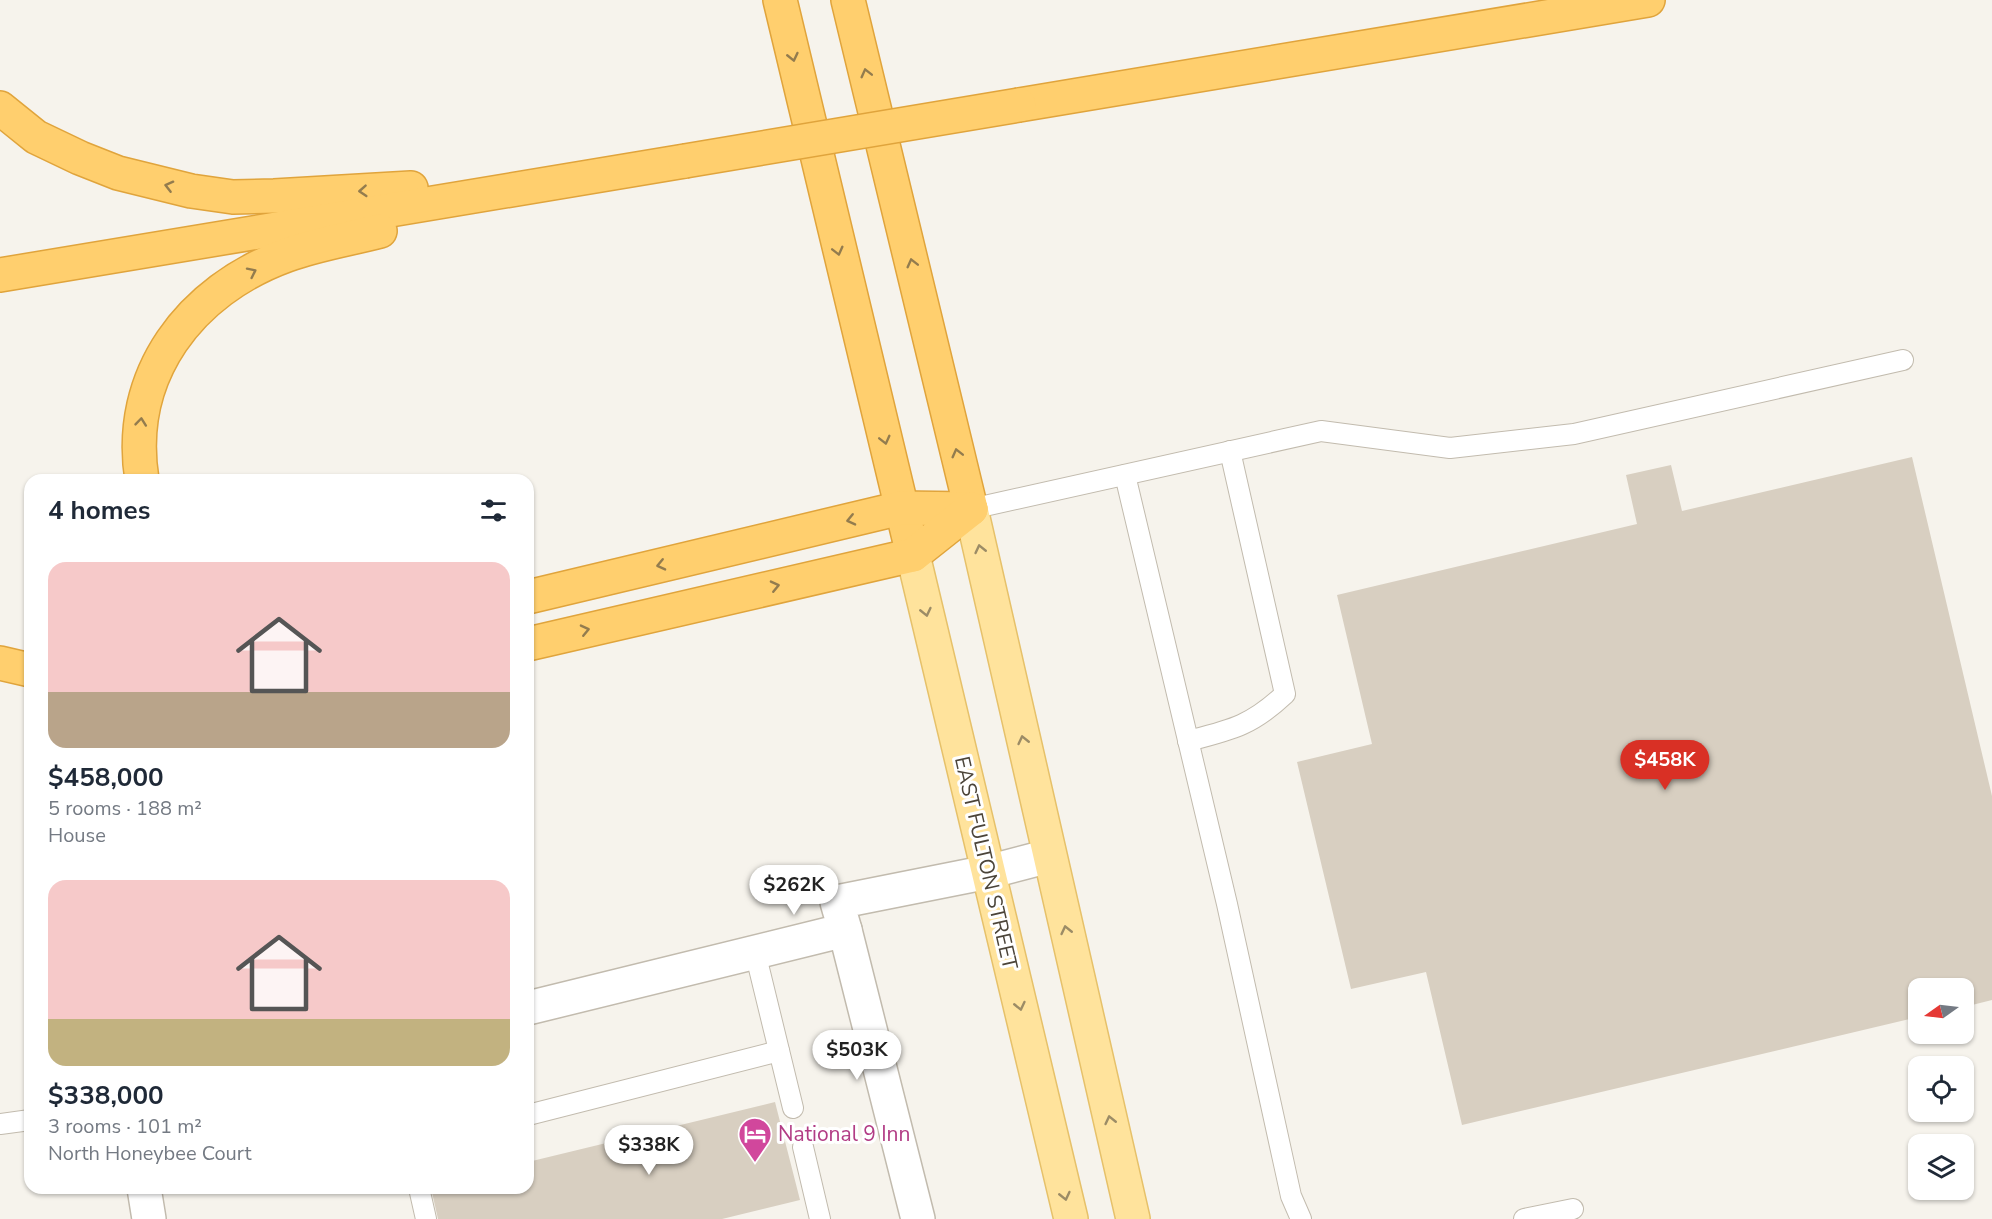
<!DOCTYPE html>
<meta charset="utf-8">
<style>
:root{--surface:#fff;--page:#f6f6f7;--text:#1f2937;--muted:#747a83;--accent:#d93025}
body{margin:0;font-family:"Nunito Sans",sans-serif;background:var(--page);color:var(--text);height:100vh;display:flex;flex-direction:column;font-size:22px;white-space:nowrap}
*{box-sizing:border-box;margin:0}
p{font-size:20px;color:var(--muted)}
.icon{flex:none;width:33px;height:33px;fill:none;stroke:currentColor;stroke-width:2;stroke-linecap:round;stroke-linejoin:round}
.map{position:relative;flex:1;overflow:hidden}
.side{position:absolute;left:24px;top:474px;width:510px;height:720px;display:flex;flex-direction:column;background:var(--surface);border-radius:18px;box-shadow:0 2px 4px #0004}
.side>*{flex:none}
.needle{width:39px;rotate:256deg}
.controls{position:absolute;left:1908px;top:978px;display:grid;gap:12px}
.controls a{display:grid;place-items:center;width:66px;height:66px;border-radius:12px;background:var(--surface);box-shadow:0 2px 4px #0004;font-size:30px}
.price{position:absolute;translate:-50% -51px;padding:0 14px;border-radius:21px;background:#fff;color:#222;font-size:20px;line-height:39px;filter:drop-shadow(0 2px 3px #0008)}
.price::after{content:'';position:absolute;left:50%;top:36px;width:18px;height:14px;margin-left:-9px;background:inherit;clip-path:polygon(0 0,100% 0,50% 100%)}
.price.on{background:var(--accent);color:#fff}
ul{padding:0;list-style:none}
li{display:grid;align-content:center;gap:12px;height:318px;padding:0 24px}
li span{display:grid;place-items:center;height:186px;border-radius:18px;color:#555}
li>.icon{margin-inline-start:auto}
span .icon{width:108px;height:108px;fill:#fffc;stroke-width:1}
li b{font-size:26px}
h2{display:flex;justify-content:space-between;align-items:center;height:72px;padding:0 24px;font-size:26px}
.map>svg:first-child{display:block}
.building{fill:#d8cfc1}
.lines{fill:none;stroke-linecap:round;stroke-linejoin:round}
.lane-casing{stroke:#c2bbae;stroke-width:22}
.street-casing{stroke:#c2bbae;stroke-width:36}
.primary-casing{stroke:#e6c16a;stroke-width:36}
.highway-casing{stroke:#e0a43c;stroke-width:36}
.lane{stroke:#fff;stroke-width:20}
.street{stroke:#fff;stroke-width:33}
.primary{stroke:#ffe39c;stroke-width:33}
.highway{stroke:#ffcf6e;stroke-width:33}
.highway-bridge-casing{stroke:#e0a43c;stroke-width:36;stroke-linecap:butt}
.highway-bridge{stroke:#ffcf6e;stroke-width:33}
.oneway{stroke:#937c4e}
.oneway2{stroke:#9c8c66}
.labels{text-anchor:middle;stroke-width:6;stroke-linejoin:round;paint-order:stroke}
.street-label{font-size:21px;fill:#4b4439;stroke:#fff}
.hotel-label{font-size:21px;fill:#b23c85;stroke:#fff;text-anchor:start}
</style>
<div class="map">
<svg width="1992" height="1219" viewBox="0 0 1992 1219">
<rect width="100%" height="100%" fill="#f6f3ec"/>
<g class="building">
<polygon points="1912,457 1992,796 1992,1000 1964,1007 1964,988 1918,988 1918,1017 1462,1125 1426,972 1351,989 1297,762 1372,744 1337,595 1637,524 1626,475 1671,465 1682,511"/>
<polygon points="775,1102 800,1200 722,1219 438,1219 431,1188 528,1188 528,1162"/>
</g>
<g class="lines">
<defs>
<g id="lane">
<polyline points="1125,475 1227,904 1291,1196 1301,1219"/>
<polyline points="971,509 1321,431 1450,448 1574,434 1903,360"/>
<path d="M1188,741c43,-11 63,-15 97,-47l-55,-243"/>
<polyline points="755,952 793,1108"/>
<polyline points="528,1115 779,1051"/>
<polyline points="0,1124 30,1120"/>
<polyline points="803,1147 820,1219"/>
<polyline points="419,1188 426,1219"/>
<polyline points="1524,1219 1573,1209"/>
</g>
<g id="street">
<polyline points="845,930 918,1219"/>
<polyline points="528,1008 845,930 837,902 988,872 1049,856"/>
<polyline points="144,1188 149,1219"/>
</g>
<g id="primary">
<polyline points="971,509 1133,1219"/>
<polyline points="913,555 1071,1219"/>
</g>
<g id="highway">
<polyline points="780,0 913,555"/>
<polyline points="848,0 971,509"/>
<polyline points="1019,105 1648,0"/>
<polyline points="0,108 36,137 80,158 118,173 191,191 233,197 274,196 411,188"/>
<polyline points="0,275 685,161"/>
<path d="M142,480c-17,-105 48,-190 145,-225 30,-11 62,-16 93,-24"/>
<polyline points="528,597 901,508 971,509"/>
<polyline points="528,644 913,555 971,509"/>
<polyline points="0,663 30,670"/>
</g>
</defs>
<use href="#lane" class="lane-casing"/>
<use href="#street" class="street-casing"/>
<use href="#primary" class="primary-casing"/>
<use href="#highway" class="highway-casing"/>
<use href="#lane" class="lane"/>
<use href="#street" class="street"/>
<use href="#primary" class="primary"/>
<use href="#highway" class="highway"/>
<defs>
<polyline id="highway-bridge" points="685,161 1019,105"/>
</defs>
<use href="#highway-bridge" class="highway-bridge-casing"/>
<use href="#highway-bridge" class="highway-bridge"/>
</g>
<defs><path id="oneway-chevron" d="M-2-3.5L2.5 0L-2 3.5" fill="none" stroke-width="1.6" stroke-linecap="round" stroke-linejoin="round" transform="scale(1.5)"/></defs>
<g class="oneway">
<use href="#oneway-chevron" transform="translate(793 57) rotate(77)"/>
<use href="#oneway-chevron" transform="translate(866 73) rotate(-104)"/>
<use href="#oneway-chevron" transform="translate(169 186) rotate(-166)"/>
<use href="#oneway-chevron" transform="translate(363 191) rotate(176)"/>
<use href="#oneway-chevron" transform="translate(838 251) rotate(76)"/>
<use href="#oneway-chevron" transform="translate(912 263) rotate(-104)"/>
<use href="#oneway-chevron" transform="translate(252 272) rotate(-26)"/>
<use href="#oneway-chevron" transform="translate(141 422) rotate(-84)"/>
<use href="#oneway-chevron" transform="translate(885 440) rotate(76)"/>
<use href="#oneway-chevron" transform="translate(957 453) rotate(-104)"/>
<use href="#oneway-chevron" transform="translate(851 520) rotate(167)"/>
<use href="#oneway-chevron" transform="translate(661 565) rotate(167)"/>
<use href="#oneway-chevron" transform="translate(775 586) rotate(-13)"/>
<use href="#oneway-chevron" transform="translate(585 630) rotate(-13)"/>
</g>
<g class="oneway2">
<use href="#oneway-chevron" transform="translate(980 549) rotate(-103)"/>
<use href="#oneway-chevron" transform="translate(926 612) rotate(77)"/>
<use href="#oneway-chevron" transform="translate(1023 740) rotate(-103)"/>
<use href="#oneway-chevron" transform="translate(1066 930) rotate(-103)"/>
<use href="#oneway-chevron" transform="translate(1020 1006) rotate(77)"/>
<use href="#oneway-chevron" transform="translate(1110 1120) rotate(-103)"/>
<use href="#oneway-chevron" transform="translate(1065 1196) rotate(77)"/>
</g>
<defs>
<symbol id="hotel-pin" viewBox="-11 -11 22 30"><path d="M0 17L-7.5 6A9.5 9.5 0 1 1 7.5 6Z" fill="#d1479c" stroke="#fff"/><path d="M-6-4.5h1.5V1H6V5H4.5V3h-9V5H-6ZM-4 0a1.8 1.8 0 1 1 3.6 0ZM.5 0V-2.5h3Q6-2.5 6 0Z" fill="#fff"/></symbol>
</defs>
<g fill-rule="evenodd">
<use href="#hotel-pin" x="736" y="1115" width="38" height="52"/>
</g>
<g class="labels">
<g class="street-label">
<text transform="translate(986 863) rotate(77)" y="7">EAST FULTON STREET</text>
</g>
<g class="hotel-label">
<text x="778" y="1141">National 9 Inn</text>
</g>
</g>
</svg>
<div class="controls">
<a><svg class="needle" viewBox="-14 -14 28 28"><path d="M0-13l5 13h-10z" fill="#e53935"/><path d="M0 13l5-13h-10z" fill="#747a83"/></svg></a>
<a><svg class="icon" aria-label="locate" viewBox="0 0 24 24"><circle cx="12" cy="12" r="6"/><path d="M12 2v4M12 18v4M2 12h4M18 12h4"/></svg></a>
<a><svg class="icon" aria-label="layers" viewBox="0 0 24 24"><path d="M12 4l9 5-9 5-9-5zM3 14l9 5 9-5"/></svg></a>
</div>
<b class="price on" style="left:1665px;top:791px">$458K</b>
<b class="price" style="left:794px;top:916px">$262K</b>
<b class="price" style="left:857px;top:1081px">$503K</b>
<b class="price" style="left:649px;top:1176px">$338K</b>
<section class="side">
<h2>4 homes<svg class="icon" aria-label="filters" viewBox="0 0 24 24"><path d="M4 7h16M4 17h16"/><circle cx="9" cy="7" r="2"/><circle cx="15" cy="17" r="2"/></svg></h2>
<ul>
<li><span style="background:linear-gradient(#f6c9c9 70%,#b9a48a 0)"><svg class="icon" aria-label="home" viewBox="0 0 24 24"><path d="M3 11l9-7 9 7M6 9v11h12V9"/></svg></span><div><b>$458,000</b><p>5 rooms · 188 m²</p><p>House</p></div></li>
<li><span style="background:linear-gradient(#f6c9c9 75%,#c2b280 0)"><svg class="icon" aria-label="home" viewBox="0 0 24 24"><path d="M3 11l9-7 9 7M6 9v11h12V9"/></svg></span><div><b>$338,000</b><p>3 rooms · 101 m²</p><p>North Honeybee Court</p></div></li>
</ul>
</section>
</div>
